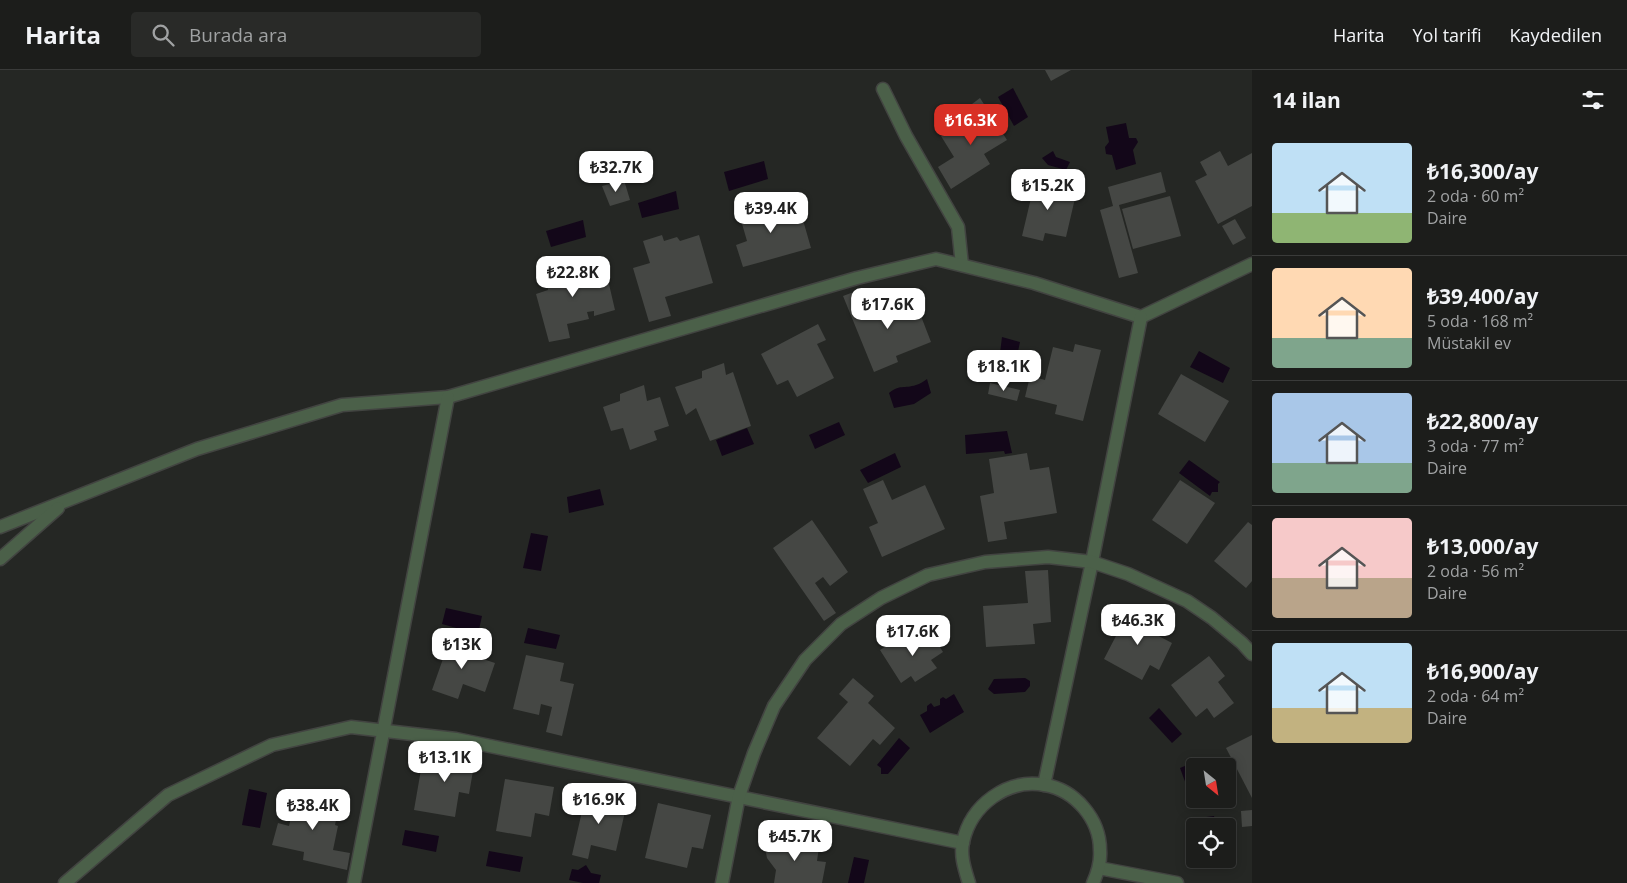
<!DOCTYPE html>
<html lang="tr">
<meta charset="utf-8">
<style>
:root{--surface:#1c1d1b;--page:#292a28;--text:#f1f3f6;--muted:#a0a2a3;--line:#3a3b3a;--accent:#d93025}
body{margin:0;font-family:"Open Sans",sans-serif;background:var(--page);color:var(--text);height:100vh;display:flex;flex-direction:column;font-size:19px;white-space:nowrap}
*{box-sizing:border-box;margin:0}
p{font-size:16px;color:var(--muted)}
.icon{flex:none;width:28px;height:28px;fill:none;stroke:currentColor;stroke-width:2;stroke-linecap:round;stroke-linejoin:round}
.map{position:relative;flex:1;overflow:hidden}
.details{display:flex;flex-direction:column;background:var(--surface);width:375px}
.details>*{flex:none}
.needle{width:32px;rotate:150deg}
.fabs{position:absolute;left:1186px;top:688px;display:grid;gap:10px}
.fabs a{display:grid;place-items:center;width:50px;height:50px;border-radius:5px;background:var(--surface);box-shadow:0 2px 12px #0003,0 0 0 1px var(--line);font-size:25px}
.price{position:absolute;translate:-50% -42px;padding:0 11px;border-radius:10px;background:#fff;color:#222;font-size:16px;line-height:32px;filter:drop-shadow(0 1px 2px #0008)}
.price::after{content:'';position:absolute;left:50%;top:30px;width:15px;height:11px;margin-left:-8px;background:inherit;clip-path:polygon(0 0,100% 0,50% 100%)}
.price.active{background:var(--accent);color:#fff}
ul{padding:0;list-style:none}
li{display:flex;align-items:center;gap:15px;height:125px;padding:0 20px}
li+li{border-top:1px solid var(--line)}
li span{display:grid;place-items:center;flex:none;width:140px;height:100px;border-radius:5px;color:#555}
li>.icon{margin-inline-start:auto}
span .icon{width:60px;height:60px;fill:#fffc;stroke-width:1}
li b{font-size:21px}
h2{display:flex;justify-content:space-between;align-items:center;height:60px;padding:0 20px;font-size:21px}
header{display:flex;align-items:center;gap:30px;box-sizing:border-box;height:70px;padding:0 25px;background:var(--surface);border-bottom:1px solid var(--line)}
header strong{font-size:24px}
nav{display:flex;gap:28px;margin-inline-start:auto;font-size:18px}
.search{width:350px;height:45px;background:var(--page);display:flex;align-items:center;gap:12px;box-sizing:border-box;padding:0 18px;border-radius:5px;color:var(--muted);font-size:19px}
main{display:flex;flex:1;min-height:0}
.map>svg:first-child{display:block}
.water{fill:#130719}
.building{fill:#454744}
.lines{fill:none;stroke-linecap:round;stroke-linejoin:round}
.street-casing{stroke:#424441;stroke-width:15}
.street{stroke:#4b6049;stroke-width:12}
</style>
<header>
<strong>Harita</strong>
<div class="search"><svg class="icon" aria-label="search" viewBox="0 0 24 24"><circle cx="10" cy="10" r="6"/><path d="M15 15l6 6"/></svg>Burada ara</div>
<nav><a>Harita</a><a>Yol tarifi</a><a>Kaydedilen</a></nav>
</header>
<main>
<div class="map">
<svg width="1252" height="813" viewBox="0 0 1252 813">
<rect width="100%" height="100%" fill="#252724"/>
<g class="water">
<polygon points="1013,18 1028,47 1014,56 998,27"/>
<polygon points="1126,53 1129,68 1136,68 1138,72 1133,80 1136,94 1116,100 1112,85 1106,84 1105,77 1109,72 1106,57"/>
<polygon points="1053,81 1056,87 1070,92 1066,100 1048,95 1042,88"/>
<polygon points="764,91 768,109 729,121 724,102"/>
<polygon points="676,121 679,139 642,148 638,133"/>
<polygon points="583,150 586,167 551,177 546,161"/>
<polygon points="1002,267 1020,272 1012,310 991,305 992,299 998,299"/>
<polygon points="1199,281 1230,298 1223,313 1190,297"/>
<path d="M927,309l4,14 -17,11 -20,4 -5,-15c11,-9 15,-4 27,-8 4,-1 8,-4 11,-6z"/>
<polygon points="839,352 845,365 815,379 809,365"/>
<polygon points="747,358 754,374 722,386 716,370"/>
<polygon points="1007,361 1012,383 1005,384 1004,381 966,384 965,365"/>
<polygon points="895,383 901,397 868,413 860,400"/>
<polygon points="1189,390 1220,412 1218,414 1218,422 1212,422 1210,426 1179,403"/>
<polygon points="600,419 604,435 569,443 567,427"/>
<polygon points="531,463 548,466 541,501 523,498"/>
<polygon points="446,538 482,546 478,564 442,554"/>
<polygon points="528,558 560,565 556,579 524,573"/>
<polygon points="1025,608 1030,611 1030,616 1025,622 994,624 988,619 994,609"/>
<polygon points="954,624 964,642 930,663 920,645 927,641 927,636 931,633 934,637 940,635 940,629 943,627 946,629"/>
<polygon points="1159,638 1182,664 1172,673 1149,648"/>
<polygon points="899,668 910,678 888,704 881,704 881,698 877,695"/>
<polygon points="1192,693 1195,700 1195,723 1190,725 1180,698"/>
<polygon points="249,719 267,723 260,758 242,755"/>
<polygon points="1214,746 1216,756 1200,756 1199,748"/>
<polygon points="405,760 439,766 436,782 402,775"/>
<polygon points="489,781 523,787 520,802 486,796"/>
<polygon points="854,787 869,790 864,813 848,813"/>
<polygon points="586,795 591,803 601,805 599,813 583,813 569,810 572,799 578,800"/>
</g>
<g class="building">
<polygon points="1045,0 1071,0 1051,11"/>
<polygon points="980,28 1007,70 984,84 990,94 951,119 938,97 954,87 941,66 978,43 972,34"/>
<polygon points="1220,81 1228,96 1252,83 1252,136 1218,154 1195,111 1207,105 1200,92"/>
<polygon points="1161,102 1166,122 1119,135 1138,203 1119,208 1100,140 1113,136 1108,117"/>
<polygon points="1036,107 1051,110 1049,118 1076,124 1066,167 1045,163 1043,171 1022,166"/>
<polygon points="624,110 630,130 610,136 602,116"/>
<polygon points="1170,126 1181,166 1133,179 1122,139"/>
<polygon points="762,133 765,146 799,136 811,178 743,197 736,175 747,171 738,140"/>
<polygon points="1235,149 1246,168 1233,175 1222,156"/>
<polygon points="662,165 664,171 677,167 680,171 699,165 713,213 665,227 671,246 649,252 633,198 650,193 643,171"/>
<polygon points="566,192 571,203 605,197 615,240 594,246 594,241 587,242 589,249 567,254 570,268 549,272 536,224 548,220 544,196"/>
<polygon points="859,220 869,246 914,228 931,272 896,286 898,292 874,302 843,226"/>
<polygon points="818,254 826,270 817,274 834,308 797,327 788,310 777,315 761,284"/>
<polygon points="1075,274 1101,280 1083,351 1055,344 1057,335 1025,327 1030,306 1045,310 1053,277 1073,282"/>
<polygon points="724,293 726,305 733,302 751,356 710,371 696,338 686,345 675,317 702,308 702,301"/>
<polygon points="1181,304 1229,331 1205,372 1158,344"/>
<polygon points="990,313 1020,320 1017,331 988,324"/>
<polygon points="644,315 647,331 660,327 669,356 654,361 657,370 630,380 623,358 611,361 603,337 620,331 620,324"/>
<polygon points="1027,383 1030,400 1049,397 1057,443 1004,452 1007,469 988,472 980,426 994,423 989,389"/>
<polygon points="883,410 892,430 925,415 945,459 882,487 869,457 878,453 863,419"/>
<polygon points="1180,410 1215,433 1187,474 1152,450"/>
<polygon points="812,450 848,502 830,516 823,507 815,513 836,543 824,551 773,478"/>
<polygon points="1248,452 1252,455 1252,511 1246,518 1214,491"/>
<polygon points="1048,500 1051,552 1033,554 1035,574 986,577 983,536 1028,533 1025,501"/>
<polygon points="1130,539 1154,551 1151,562 1172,573 1159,600 1150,595 1142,610 1104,589"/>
<polygon points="929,560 943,582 931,590 937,598 915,612 911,606 901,613 880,580 901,567 906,575"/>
<polygon points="450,569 483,581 480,588 495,593 485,622 463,614 458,629 432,620"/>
<polygon points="526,585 564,593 560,611 574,614 562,666 546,662 552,637 541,634 539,645 513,639"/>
<polygon points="1209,586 1225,606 1218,612 1234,633 1214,648 1207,638 1196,647 1171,615"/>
<polygon points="853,608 874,626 868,633 895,658 880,675 873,669 850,696 817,668 848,632 839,624"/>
<polygon points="1252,665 1252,728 1226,678"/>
<polygon points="459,675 477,678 469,724 459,722 455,747 414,740 423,688 456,694"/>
<polygon points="505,709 554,717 549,746 535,743 531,767 496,761"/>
<polygon points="297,721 340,731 335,755 338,756 333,780 350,783 347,800 303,790 304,782 272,775 278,753 289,756"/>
<polygon points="586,724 627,733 616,781 591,775 588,789 572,785"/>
<polygon points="658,733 711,745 703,779 692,777 687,798 645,788"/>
<polygon points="1252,740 1252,756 1242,757 1241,741"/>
<polygon points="775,769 819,777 817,791 826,792 822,813 774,813 776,800 767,788 766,783 768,773"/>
</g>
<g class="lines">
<defs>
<g id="street">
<polyline points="883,19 906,66 958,157 962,195"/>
<polyline points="0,457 197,379 342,335 448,327 857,208 936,189 1034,213 1141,247 1252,194"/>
<polyline points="0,489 58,438"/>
<polyline points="1044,715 1092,492 1141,247"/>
<polyline points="1099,798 1177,813"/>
<polyline points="65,813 168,725 272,675 351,657 456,669 963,773"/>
<polyline points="354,813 448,327"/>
<polyline points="722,813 739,726 754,683 774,636 805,590 841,554 881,528 928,505 985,492 1048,487 1092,492 1128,504 1187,531 1212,548 1242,573 1252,584"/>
<path d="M969,813c-4,-13 -9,-27 -6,-41 8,-37 44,-64 82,-57 30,5 55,34 55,65 1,12 -2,22 -7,33"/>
</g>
</defs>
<use href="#street" class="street-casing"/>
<use href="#street" class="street"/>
</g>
</svg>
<div class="fabs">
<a><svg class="needle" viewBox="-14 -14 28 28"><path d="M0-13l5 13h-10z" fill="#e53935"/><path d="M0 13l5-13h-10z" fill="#a0a2a3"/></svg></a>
<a><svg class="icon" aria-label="locate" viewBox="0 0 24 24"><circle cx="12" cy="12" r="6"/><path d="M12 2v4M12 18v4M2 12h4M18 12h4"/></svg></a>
</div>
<b class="price active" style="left:971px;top:76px">₺16.3K</b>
<b class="price" style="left:616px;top:123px">₺32.7K</b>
<b class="price" style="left:1048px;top:141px">₺15.2K</b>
<b class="price" style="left:771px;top:164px">₺39.4K</b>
<b class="price" style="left:573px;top:228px">₺22.8K</b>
<b class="price" style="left:888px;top:260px">₺17.6K</b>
<b class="price" style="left:1004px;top:322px">₺18.1K</b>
<b class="price" style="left:1138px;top:576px">₺46.3K</b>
<b class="price" style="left:913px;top:587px">₺17.6K</b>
<b class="price" style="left:462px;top:600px">₺13K</b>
<b class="price" style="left:445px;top:713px">₺13.1K</b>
<b class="price" style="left:599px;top:755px">₺16.9K</b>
<b class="price" style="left:313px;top:761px">₺38.4K</b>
<b class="price" style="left:795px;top:792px">₺45.7K</b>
</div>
<section class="details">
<h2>14 ilan<svg class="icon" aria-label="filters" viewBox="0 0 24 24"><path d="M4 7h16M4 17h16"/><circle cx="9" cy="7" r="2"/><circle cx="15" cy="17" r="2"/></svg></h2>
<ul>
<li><span style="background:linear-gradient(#bfe0f5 70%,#8fb573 0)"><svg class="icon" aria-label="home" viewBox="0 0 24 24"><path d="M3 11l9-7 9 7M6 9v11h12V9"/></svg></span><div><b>₺16,300/ay</b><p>2 oda · 60 m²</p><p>Daire</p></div></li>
<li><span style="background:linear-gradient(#ffd9b3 70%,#7fa58c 0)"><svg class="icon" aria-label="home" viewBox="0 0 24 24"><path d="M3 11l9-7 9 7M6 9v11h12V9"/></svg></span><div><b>₺39,400/ay</b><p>5 oda · 168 m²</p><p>Müstakil ev</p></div></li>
<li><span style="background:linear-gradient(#a9c7e8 70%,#7fa58c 0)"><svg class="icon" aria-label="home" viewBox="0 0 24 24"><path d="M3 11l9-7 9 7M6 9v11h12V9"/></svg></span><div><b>₺22,800/ay</b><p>3 oda · 77 m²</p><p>Daire</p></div></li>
<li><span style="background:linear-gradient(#f6c9c9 60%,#b9a48a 0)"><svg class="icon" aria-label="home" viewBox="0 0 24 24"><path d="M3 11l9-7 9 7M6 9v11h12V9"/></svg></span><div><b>₺13,000/ay</b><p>2 oda · 56 m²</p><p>Daire</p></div></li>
<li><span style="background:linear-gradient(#bfe0f5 65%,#c2b280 0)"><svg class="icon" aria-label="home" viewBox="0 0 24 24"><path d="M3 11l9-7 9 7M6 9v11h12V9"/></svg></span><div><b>₺16,900/ay</b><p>2 oda · 64 m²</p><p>Daire</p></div></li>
</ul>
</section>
</main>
